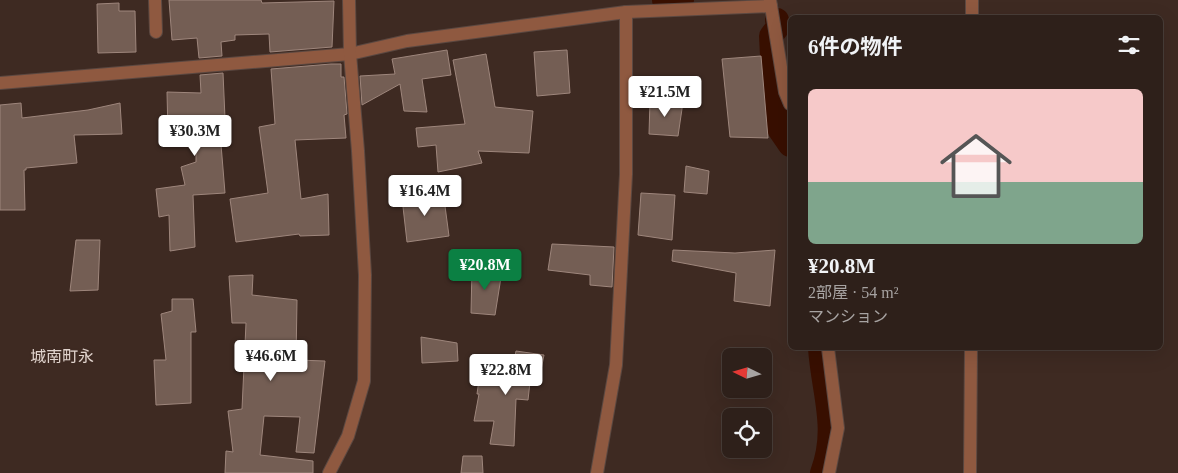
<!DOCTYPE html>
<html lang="ja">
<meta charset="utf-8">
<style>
:root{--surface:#2e201a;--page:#362823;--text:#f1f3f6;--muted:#a7a3a2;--line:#493e39;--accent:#0b8043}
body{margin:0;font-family:"Times New Roman","Noto Sans JP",serif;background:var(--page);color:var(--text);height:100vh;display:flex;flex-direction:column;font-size:19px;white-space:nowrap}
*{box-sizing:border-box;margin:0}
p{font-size:16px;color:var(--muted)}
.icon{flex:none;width:28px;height:28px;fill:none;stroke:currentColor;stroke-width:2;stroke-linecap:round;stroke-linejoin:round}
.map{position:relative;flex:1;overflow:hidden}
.drawer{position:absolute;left:788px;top:15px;width:375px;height:335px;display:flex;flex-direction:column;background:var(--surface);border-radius:8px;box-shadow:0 5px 20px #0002,0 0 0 1px var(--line)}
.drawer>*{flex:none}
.needle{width:32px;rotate:275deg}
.controls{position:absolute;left:722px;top:348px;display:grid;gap:10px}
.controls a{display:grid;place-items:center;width:50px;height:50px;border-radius:8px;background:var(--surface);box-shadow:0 5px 20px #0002,0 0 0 1px var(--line);font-size:25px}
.price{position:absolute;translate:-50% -42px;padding:0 11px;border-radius:5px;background:#fff;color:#222;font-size:16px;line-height:32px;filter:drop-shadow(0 1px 2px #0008)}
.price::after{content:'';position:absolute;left:50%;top:30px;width:15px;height:11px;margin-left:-8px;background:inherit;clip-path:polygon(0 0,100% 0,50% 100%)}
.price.active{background:var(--accent);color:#fff}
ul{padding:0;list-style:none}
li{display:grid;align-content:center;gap:10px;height:265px;padding:0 20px}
li span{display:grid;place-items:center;height:155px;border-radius:8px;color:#555}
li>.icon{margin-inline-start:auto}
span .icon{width:90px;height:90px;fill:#fffc;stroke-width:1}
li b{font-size:21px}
h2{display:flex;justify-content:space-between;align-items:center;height:60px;padding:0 20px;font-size:21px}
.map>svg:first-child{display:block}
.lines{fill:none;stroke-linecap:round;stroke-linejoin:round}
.canal{stroke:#380f00;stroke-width:24}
.building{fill:#745e54;stroke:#9e867c}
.minor-casing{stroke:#5b4841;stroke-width:14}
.minor{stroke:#8f5940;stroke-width:12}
.labels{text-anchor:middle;stroke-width:4;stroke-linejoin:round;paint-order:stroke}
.quarter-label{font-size:16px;fill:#e0d3cd;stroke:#3e2a22}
</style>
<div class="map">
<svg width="1178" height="473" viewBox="0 0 1178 473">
<rect width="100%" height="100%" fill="#3e2a22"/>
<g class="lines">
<g class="canal">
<polyline points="664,0 665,2 682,0"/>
<polyline points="777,20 778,27 771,36 773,75 779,129 790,145"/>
<path d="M820,348c3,45 19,80 2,125"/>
</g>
</g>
<g class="building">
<polygon points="169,0 261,0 262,3 334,1 332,47 270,52 269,34 235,35 235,40 221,42 222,56 199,58 197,38 172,40"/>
<polygon points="119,3 119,11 135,11 136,52 98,53 97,4"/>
<polygon points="447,50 451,75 422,79 427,112 404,111 400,84 362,105 360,76 395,74 392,59"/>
<polygon points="567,50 570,93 537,96 534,52"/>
<polygon points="486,54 495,107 533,111 529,153 478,151 482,163 438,172 436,145 418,147 416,128 465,124 453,60"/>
<polygon points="761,56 768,138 730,137 722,59"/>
<polygon points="331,64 341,64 341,77 344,77 347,114 344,115 346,138 295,140 301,199 328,194 329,235 300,236 299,234 236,242 230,199 268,193 259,127 275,124 271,69"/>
<polygon points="223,73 225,118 219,120 225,193 193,195 195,247 170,251 169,215 159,217 156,189 185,185 181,167 196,162 196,127 168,134 167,92 201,93 200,75"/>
<polygon points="650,101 683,102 678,136 649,134"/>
<polygon points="21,103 22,118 88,110 120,103 122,134 74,135 77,163 26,168 26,170 24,170 25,210 0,210 0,105"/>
<polygon points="686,166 709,171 707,194 684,192"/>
<polygon points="443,191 449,236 407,242 402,198"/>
<polygon points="641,193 675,195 672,240 638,235"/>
<polygon points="76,240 100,240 98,290 70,291"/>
<polygon points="552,244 614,247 612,287 590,285 590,275 548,270"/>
<polygon points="673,250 735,253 775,250 770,306 734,301 736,273 672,261"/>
<polygon points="472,269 502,271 495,315 471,313"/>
<polygon points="253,275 252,295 297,300 296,360 325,361 314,453 296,452 300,417 264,416 260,455 313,461 313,473 225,473 226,451 233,452 228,411 242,409 246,323 232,323 229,276"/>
<polygon points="172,299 193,299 196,332 191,332 191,403 156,405 154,360 166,360 161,314 172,311"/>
<polygon points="421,337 457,343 458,361 422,363"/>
<polygon points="516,351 544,355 540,375 531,373 528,400 516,399 514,446 490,444 494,421 474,421 479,394 477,394 480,372 511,376"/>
<polygon points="463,456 482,456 483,473 461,473"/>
</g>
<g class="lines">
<defs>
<g id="minor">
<polyline points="155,0 156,32"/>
<polyline points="771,6 785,92 790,104"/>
<polyline points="972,18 972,0"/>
<polyline points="0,83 350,54 407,41 626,12 771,6 770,0"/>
<polyline points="828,348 838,428 829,473"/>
<polyline points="329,473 348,436 364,381 365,275 358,151 350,54 349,0"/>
<polyline points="597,473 616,365 626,174 626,12"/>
<polyline points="970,473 971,348"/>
</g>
</defs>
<use href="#minor" class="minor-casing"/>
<use href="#minor" class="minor"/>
</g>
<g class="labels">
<g class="quarter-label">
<text x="62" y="362">城南町永</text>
</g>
</g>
</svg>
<div class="controls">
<a><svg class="needle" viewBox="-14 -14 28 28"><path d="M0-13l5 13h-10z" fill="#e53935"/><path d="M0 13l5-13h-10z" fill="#a7a3a2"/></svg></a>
<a><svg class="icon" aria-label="locate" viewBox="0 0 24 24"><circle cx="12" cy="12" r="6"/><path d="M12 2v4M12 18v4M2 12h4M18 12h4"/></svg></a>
</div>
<b class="price" style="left:665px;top:118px">¥21.5M</b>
<b class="price" style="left:195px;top:157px">¥30.3M</b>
<b class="price" style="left:425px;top:217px">¥16.4M</b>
<b class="price active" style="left:485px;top:291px">¥20.8M</b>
<b class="price" style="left:271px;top:382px">¥46.6M</b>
<b class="price" style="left:506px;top:396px">¥22.8M</b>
<section class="drawer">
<h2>6件の物件<svg class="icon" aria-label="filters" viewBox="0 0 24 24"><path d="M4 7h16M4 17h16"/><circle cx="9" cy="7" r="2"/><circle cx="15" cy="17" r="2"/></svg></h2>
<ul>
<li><span style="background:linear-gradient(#f6c9c9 60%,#7fa58c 0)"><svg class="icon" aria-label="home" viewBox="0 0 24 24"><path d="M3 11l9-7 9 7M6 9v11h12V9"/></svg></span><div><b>¥20.8M</b><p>2部屋 · 54 m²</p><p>マンション</p></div></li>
</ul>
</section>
</div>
